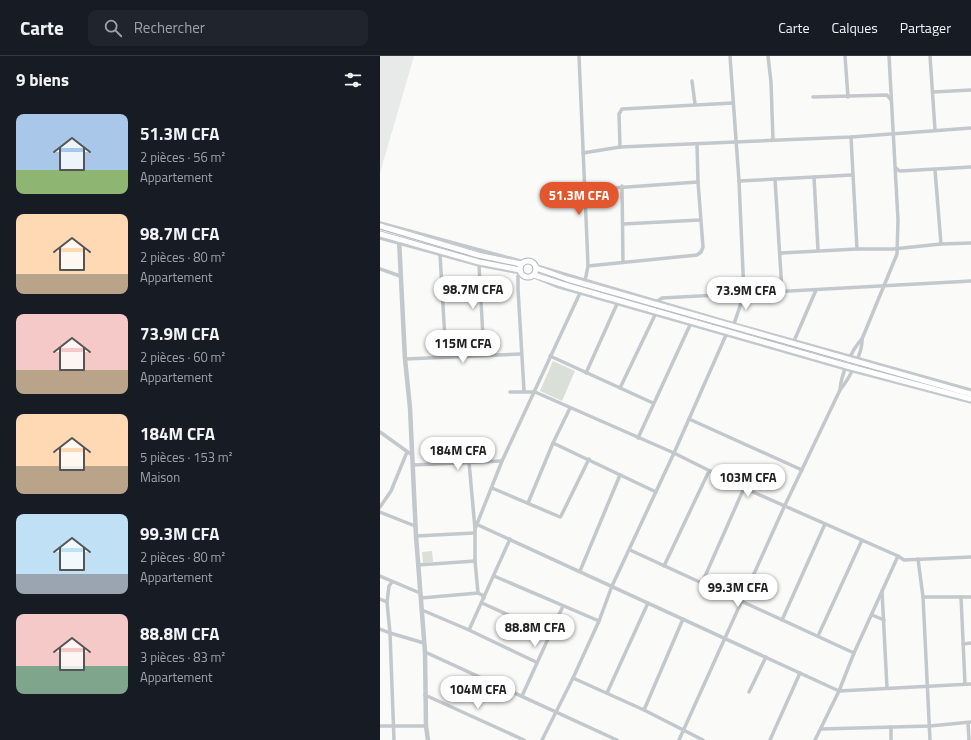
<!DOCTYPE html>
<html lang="fr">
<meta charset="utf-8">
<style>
:root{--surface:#171b24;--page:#20242c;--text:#f1f3f6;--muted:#9ea1a6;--line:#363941;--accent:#e4572e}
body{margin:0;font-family:"Titillium Web",sans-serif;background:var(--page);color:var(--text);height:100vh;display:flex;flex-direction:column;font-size:15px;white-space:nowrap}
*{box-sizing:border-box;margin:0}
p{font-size:13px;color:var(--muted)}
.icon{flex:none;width:22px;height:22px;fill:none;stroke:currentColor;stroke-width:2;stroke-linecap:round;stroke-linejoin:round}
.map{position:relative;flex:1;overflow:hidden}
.panel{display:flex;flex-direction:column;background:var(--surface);width:380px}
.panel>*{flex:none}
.price{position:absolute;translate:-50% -34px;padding:0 9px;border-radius:14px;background:#fff;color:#222;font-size:13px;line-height:26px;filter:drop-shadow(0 1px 2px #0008)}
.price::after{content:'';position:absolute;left:50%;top:24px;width:12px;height:9px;margin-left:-6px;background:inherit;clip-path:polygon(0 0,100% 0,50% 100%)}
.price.on{background:var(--accent);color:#fff}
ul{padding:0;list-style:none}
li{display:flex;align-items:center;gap:12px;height:100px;padding:0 16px}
li span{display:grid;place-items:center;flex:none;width:112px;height:80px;border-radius:8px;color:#555}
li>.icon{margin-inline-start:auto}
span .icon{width:48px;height:48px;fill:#fffc;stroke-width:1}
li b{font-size:17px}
h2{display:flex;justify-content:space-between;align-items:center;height:48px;padding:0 16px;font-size:17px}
header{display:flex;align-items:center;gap:24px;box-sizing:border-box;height:56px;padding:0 20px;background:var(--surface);border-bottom:1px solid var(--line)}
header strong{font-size:19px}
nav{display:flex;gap:22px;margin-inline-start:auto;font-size:14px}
.search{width:280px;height:36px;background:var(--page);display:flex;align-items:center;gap:10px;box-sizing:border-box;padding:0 14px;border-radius:8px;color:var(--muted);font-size:15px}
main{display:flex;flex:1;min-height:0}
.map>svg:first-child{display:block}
.built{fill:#e8e9e9}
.green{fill:#dadfd7}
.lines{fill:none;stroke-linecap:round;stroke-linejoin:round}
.secondary-casing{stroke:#b3babf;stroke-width:7}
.minor{stroke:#c3c8cc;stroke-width:3.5}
.tertiary{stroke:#c3c8cc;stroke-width:4.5}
.secondary{stroke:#fff;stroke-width:5}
</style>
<header>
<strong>Carte</strong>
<div class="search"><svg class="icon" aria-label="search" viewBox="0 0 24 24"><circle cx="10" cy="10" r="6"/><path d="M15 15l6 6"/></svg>Rechercher</div>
<nav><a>Carte</a><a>Calques</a><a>Partager</a></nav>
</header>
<main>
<section class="panel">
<h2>9 biens<svg class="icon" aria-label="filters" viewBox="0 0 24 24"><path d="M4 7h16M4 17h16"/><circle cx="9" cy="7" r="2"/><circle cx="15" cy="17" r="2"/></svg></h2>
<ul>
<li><span style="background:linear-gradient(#a9c7e8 70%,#8fb573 0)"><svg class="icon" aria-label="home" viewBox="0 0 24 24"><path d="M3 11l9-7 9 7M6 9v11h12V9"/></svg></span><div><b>51.3M CFA</b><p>2 pièces · 56 m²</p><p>Appartement</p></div></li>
<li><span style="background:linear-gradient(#ffd9b3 75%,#b9a48a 0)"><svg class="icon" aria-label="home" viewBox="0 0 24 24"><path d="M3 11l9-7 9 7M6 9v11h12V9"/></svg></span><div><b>98.7M CFA</b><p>2 pièces · 80 m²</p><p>Appartement</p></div></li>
<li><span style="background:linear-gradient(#f6c9c9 70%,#b9a48a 0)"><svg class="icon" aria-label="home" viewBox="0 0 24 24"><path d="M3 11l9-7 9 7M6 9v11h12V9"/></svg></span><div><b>73.9M CFA</b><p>2 pièces · 60 m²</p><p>Appartement</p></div></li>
<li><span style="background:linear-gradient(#ffd9b3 65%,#b9a48a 0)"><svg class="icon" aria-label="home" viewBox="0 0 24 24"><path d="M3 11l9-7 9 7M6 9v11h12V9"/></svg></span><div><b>184M CFA</b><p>5 pièces · 153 m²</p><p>Maison</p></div></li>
<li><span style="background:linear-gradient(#bfe0f5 75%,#9aa5b1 0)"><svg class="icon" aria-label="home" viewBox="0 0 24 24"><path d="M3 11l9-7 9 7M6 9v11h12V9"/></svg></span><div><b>99.3M CFA</b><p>2 pièces · 80 m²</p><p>Appartement</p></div></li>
<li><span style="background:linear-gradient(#f6c9c9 65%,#7fa58c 0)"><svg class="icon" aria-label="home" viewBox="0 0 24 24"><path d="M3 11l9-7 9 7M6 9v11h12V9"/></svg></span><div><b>88.8M CFA</b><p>3 pièces · 83 m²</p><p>Appartement</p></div></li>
</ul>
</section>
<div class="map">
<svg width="591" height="684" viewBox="0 0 591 684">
<rect width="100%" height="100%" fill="#fafaf8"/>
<polygon class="built" points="0,0 34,0 0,117"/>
<g class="green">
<polygon points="173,305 195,315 182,345 160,335"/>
<polygon points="52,495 53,506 43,507 42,496"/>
</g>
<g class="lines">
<defs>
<g id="secondary">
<polyline points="0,170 98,199 141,208"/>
<polyline points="0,178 99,206 140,214"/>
<circle cx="148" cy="213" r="8"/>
<polyline points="156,212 187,223 591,338"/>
<polyline points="154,219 188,230 467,310 591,343"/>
</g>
</defs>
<use href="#secondary" class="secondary-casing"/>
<g class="minor">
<polyline points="199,0 207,185 208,210 205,225"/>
<polyline points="350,0 359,125 364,238 354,268"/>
<polyline points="388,0 391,26 393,84"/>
<polyline points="465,0 468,41"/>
<polyline points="550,0 555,74"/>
<polyline points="312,25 315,48"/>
<polyline points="553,36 591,34"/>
<polyline points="433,41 507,39 511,44"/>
<polyline points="471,81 477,193"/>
<polyline points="240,91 239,58 242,53 353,47"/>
<polyline points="203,97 240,91 471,81 591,72"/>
<polyline points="516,112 518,114 520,115 591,111"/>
<polyline points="555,114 561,188"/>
<polyline points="434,121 438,194"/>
<polyline points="395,123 402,236"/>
<polyline points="359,125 472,119"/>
<polyline points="242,130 243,205"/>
<polyline points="205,134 318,126"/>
<polyline points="0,167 144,206"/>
<polyline points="243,168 320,164"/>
<polyline points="0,182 99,209 141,217 138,220 138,233 144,335"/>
<polyline points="401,197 477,193 513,193 561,188 591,187"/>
<polyline points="60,198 66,301"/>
<polyline points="99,209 104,299"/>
<polyline points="155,210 160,211 354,268 591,334"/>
<polyline points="208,210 317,199 321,196 323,191 318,126 317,88"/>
<polyline points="0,213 20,220"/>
<polyline points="152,220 176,230 466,313 591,346"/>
<polyline points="278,245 282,242 591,225"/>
<polyline points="414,285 436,234"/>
<polyline points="170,300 273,347"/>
<polyline points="25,303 141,298"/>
<polyline points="206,317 237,248"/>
<polyline points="240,332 275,259"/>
<path d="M460,334c1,-15 11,-40 22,-51l35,-85 1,-34 -9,-164"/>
<polyline points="130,336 155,336 294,397 364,432 518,500 524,504 591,501"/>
<polyline points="309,363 422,414"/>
<polyline points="0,376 32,399"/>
<polyline points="258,382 310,269"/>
<polyline points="173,387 276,436"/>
<polyline points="89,406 95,473 95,505 98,537"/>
<polyline points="33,409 122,405"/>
<polyline points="112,432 180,461 181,460 209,403"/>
<polyline points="148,447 173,387 190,352"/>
<polyline points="0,451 11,435 27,396"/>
<polyline points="0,456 35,470"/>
<polyline points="96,468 459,635 591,628"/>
<polyline points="95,473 122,405 200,237"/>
<polyline points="36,480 94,477"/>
<polyline points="250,494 474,597"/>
<polyline points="538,503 543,541 550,684"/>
<polyline points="38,509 95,505"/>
<polyline points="284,510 329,415"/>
<polyline points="200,515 240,419"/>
<polyline points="0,520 40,537"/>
<polyline points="114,520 219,565"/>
<polyline points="12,526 9,530 7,546 10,577 14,684"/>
<polyline points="322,527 364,432"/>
<polyline points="502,535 507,632"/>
<polyline points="543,541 591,541"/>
<polyline points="581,541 585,628"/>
<polyline points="41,542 98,537 102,539 104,542"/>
<polyline points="0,543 7,546"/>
<polyline points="102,547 170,578"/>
<polyline points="42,554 89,574 156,606"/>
<polyline points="492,559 504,564"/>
<polyline points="402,564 445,468"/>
<polyline points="0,573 10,577 44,587"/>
<polyline points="89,574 130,483"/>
<polyline points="438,580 482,484"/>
<polyline points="583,588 591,587"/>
<polyline points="45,596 237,684"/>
<polyline points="193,622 264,654 323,684"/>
<polyline points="369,636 386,601"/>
<polyline points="227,637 268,547"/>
<polyline points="45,639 144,684"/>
<polyline points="142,640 183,550"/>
<polyline points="264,654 303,563"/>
<polyline points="588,667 589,684"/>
<polyline points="0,670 46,670"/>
<polyline points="511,671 511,684"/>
<polyline points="441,673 550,670 591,666"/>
<polyline points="162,684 193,622 219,565 232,530 294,397 346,279"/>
<path d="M299,684l106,-235 55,-115c9,-11 23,-37 22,-51"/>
<polyline points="390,684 420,617"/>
<polyline points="435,684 459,635 474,597 518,500"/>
</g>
<polyline class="tertiary" points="19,183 25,303 30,352 36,480 45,596 46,670 48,684"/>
<use href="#secondary" class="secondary"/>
</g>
</svg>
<b class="price on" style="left:199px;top:160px">51.3M CFA</b>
<b class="price" style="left:93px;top:254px">98.7M CFA</b>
<b class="price" style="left:366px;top:255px">73.9M CFA</b>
<b class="price" style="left:83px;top:308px">115M CFA</b>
<b class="price" style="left:78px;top:415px">184M CFA</b>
<b class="price" style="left:368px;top:442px">103M CFA</b>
<b class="price" style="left:358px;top:552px">99.3M CFA</b>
<b class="price" style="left:155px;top:592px">88.8M CFA</b>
<b class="price" style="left:98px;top:654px">104M CFA</b>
</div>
</main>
